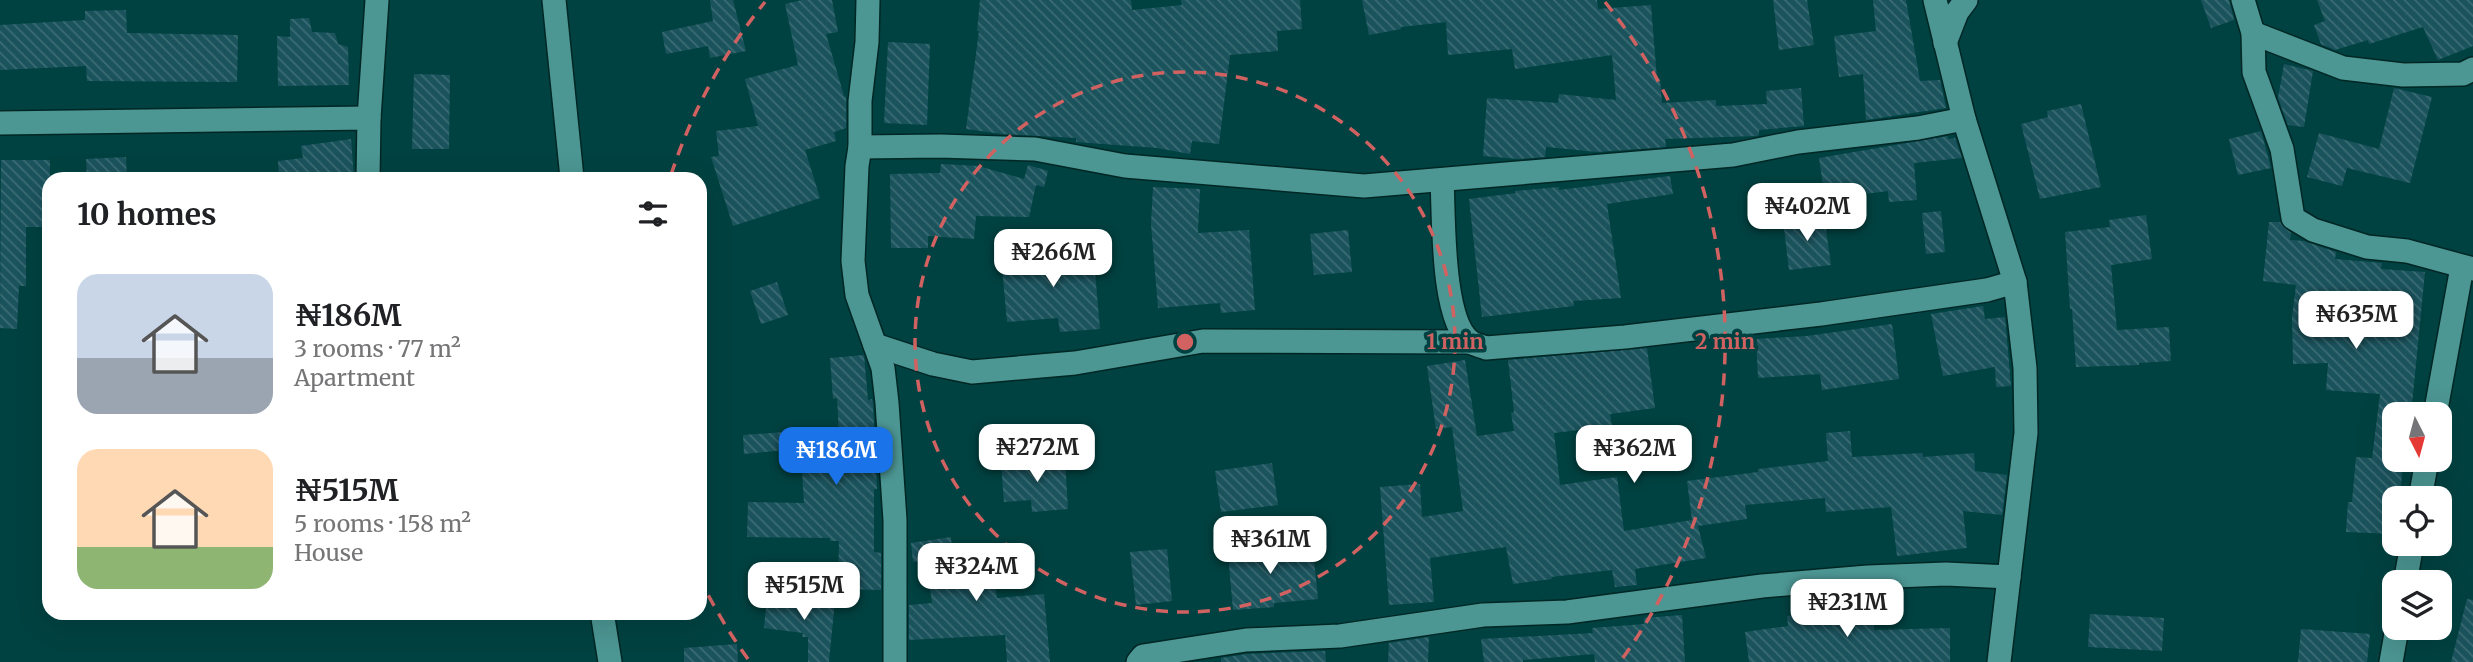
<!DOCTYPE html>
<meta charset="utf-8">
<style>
:root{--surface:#fff;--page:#f6f6f6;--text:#202124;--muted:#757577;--accent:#1a73e8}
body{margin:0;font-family:Merriweather,serif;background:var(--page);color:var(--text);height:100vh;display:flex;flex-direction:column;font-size:26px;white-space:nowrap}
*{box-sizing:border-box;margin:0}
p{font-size:23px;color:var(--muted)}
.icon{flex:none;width:38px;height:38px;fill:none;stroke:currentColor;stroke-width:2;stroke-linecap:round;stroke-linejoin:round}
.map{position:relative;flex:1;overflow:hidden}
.sheet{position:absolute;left:42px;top:172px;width:665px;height:448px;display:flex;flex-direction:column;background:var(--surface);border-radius:21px;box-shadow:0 7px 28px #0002}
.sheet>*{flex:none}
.needle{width:46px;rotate:174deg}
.tools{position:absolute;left:2382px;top:402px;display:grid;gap:14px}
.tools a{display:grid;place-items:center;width:70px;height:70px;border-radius:14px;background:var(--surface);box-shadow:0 7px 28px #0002;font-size:35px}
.price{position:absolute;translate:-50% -60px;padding:0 16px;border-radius:14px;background:#fff;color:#222;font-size:23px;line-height:46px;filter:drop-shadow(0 2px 4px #0008)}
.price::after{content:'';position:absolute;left:50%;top:42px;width:21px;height:16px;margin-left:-10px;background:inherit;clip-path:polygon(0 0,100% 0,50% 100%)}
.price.on{background:var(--accent);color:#fff}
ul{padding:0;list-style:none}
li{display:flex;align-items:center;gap:21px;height:175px;padding:0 35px}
li span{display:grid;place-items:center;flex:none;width:196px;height:140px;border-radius:21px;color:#555}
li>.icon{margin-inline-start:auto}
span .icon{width:84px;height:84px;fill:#fffc;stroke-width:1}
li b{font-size:30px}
h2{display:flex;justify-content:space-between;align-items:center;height:84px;padding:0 35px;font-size:30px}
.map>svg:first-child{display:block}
.building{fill:url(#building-back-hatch)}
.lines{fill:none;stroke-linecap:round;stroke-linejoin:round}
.street-casing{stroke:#002725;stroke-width:26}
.street{stroke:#4c9693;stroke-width:23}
.ring{fill:none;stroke:#d16261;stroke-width:3.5;stroke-dasharray:12 9}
.centre{fill:#d16261;stroke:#004241;stroke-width:3.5}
.ring-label{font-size:21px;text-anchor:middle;font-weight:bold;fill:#d16261;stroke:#004241;stroke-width:7;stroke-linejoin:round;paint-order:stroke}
</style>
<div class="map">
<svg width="2473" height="662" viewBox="0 0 2473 662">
<defs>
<pattern id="building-back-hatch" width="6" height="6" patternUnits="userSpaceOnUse" patternTransform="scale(1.75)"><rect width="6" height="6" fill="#1b535d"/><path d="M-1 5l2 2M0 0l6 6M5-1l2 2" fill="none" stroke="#3b6c74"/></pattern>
</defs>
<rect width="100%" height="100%" fill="#004241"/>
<g class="building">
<polygon points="710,0 733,0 746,51 710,58 708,46 666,54 662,32 713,21"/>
<polygon points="802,0 832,0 838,32 826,34 844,96 846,97 846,128 834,132 836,141 805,150 820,198 733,226 711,157 719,156 716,131 758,126 745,79 798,65 785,4"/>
<polygon points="980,0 1131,0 1132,10 1182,5 1181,0 1300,0 1302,29 1277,31 1278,51 1230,55 1219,144 1192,141 1190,154 1157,148 1076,142 1076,138 1002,134 966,129 979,31 977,31"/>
<polygon points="1362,0 1597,0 1598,9 1651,5 1657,79 1660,79 1662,103 1716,100 1716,106 1767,104 1766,91 1801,88 1804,126 1759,130 1759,135 1757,136 1665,139 1666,147 1597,152 1546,147 1545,157 1519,159 1483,156 1487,98 1558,103 1559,94 1616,100 1612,55 1515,69 1512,49 1448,55 1446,22 1401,27 1401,29 1369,35"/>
<polygon points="1773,0 1807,0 1814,45 1779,50"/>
<polygon points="1873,0 1906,0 1920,81 1940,80 1946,108 1866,120 1863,74 1839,77 1834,36 1876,31"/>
<polygon points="2201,0 2229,0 2234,20 2211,28"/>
<polygon points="2317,0 2473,0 2473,46 2438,60 2423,27 2369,44 2368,40 2335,50 2321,44 2314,25 2325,21"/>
<polygon points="126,10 127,33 238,35 237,82 87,81 86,66 0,70 0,25 85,20 85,11"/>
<polygon points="309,18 312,32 335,33 338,44 348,47 349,85 278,86 277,36 290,37 290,19"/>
<polygon points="888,42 930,44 927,125 884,123"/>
<polygon points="2284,64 2313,71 2304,127 2288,125 2278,98"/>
<polygon points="414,74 450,75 449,149 412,149"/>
<polygon points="2394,88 2432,97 2410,183 2347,168 2342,186 2307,177 2319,133 2379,149"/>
<polygon points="2081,104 2101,187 2040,199 2021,124 2048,117 2047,111"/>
<polygon points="2261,131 2271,168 2238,175 2229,139"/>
<polygon points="1948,136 1948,139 1955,138 1962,158 1914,163 1917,200 1889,202 1888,191 1825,199 1819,158"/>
<polygon points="351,139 354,178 279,178 278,161 303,158 301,146"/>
<polygon points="126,157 127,178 87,178 86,159"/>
<polygon points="1,160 50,160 49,227 26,227 26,286 19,286 17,329 0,328"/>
<polygon points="941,164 978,166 1024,179 1028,165 1048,171 1044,187 1036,185 1029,217 976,216 974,239 928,236 928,248 891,248 890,174 940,173"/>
<polygon points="1670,176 1673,194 1607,204 1621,298 1573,301 1574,306 1482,317 1469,199 1516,193 1515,191 1559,187 1559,190"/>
<polygon points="1153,187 1200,189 1198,233 1249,230 1255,310 1221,313 1220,303 1158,308 1151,224"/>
<polygon points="1941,211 1945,252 1926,254 1922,213"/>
<polygon points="1824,215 1831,265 1789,270 1783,220"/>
<polygon points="2146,215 2152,259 2111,265 2117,330 2169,327 2171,361 2139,363 2139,365 2076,367 2072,309 2070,309 2065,232 2110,227 2109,220"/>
<polygon points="2269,222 2280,222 2291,233 2290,240 2304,241 2336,252 2335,259 2382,263 2381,269 2425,272 2411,415 2394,415 2394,460 2403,460 2400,499 2394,499 2393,534 2346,532 2348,502 2352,502 2356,457 2372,458 2380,394 2326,390 2328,363 2293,364 2292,317 2296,285 2263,281"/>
<polygon points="1348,230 1352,272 1314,275 1310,234"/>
<polygon points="1093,249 1100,329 1060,332 1058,318 1007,322 1001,257"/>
<polygon points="777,282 788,315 761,324 750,291"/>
<polygon points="1983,306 1985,319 2005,317 2011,386 1996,387 1995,367 1943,376 1931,314"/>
<polygon points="1892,324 1899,379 1822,390 1820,374 1758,378 1756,339 1807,336"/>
<polygon points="1647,348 1655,408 1610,414 1612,426 1554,433 1560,485 1617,477 1624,531 1692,520 1687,481 1758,472 1758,469 1828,461 1826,433 1850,431 1852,457 1922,453 1923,457 1974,453 1975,471 2007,475 2002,515 1963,511 1967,548 1897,556 1891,507 1826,512 1825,498 1745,505 1747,519 1698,526 1706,558 1635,569 1637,585 1615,587 1612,570 1551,577 1552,579 1513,584 1506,547 1430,558 1434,602 1389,605 1380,487 1420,484 1422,517 1463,511 1452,427 1436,429 1427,366 1465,360 1477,436 1514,431 1511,413 1514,412 1508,360"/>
<polygon points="864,355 868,400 872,399 873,404 877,489 874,489 874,552 881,553 881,590 838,589 839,541 830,541 830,538 747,537 748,502 804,503 801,455 840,453 837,398 833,399 830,358"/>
<polygon points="785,432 786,450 744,454 743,435"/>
<polygon points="1065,459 1068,509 1032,512 1031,500 1004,502 1001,464"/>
<polygon points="1272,463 1278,505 1221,512 1215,471"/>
<polygon points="951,537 952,548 989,544 997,598 1044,594 1050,662 1007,662 1005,635 909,640 909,605 932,603 926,560 913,562 911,543"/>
<polygon points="1269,540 1270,554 1313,550 1318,599 1274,603 1274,607 1233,610 1227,544"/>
<polygon points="1167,549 1172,601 1136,605 1130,552"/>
<polygon points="1873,594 1874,630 1950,628 1950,662 1749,662 1745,632 1788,626 1787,616 1839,612 1839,595"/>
<polygon points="809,596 835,600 829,662 808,662 808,637 802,637 803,633 764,628 767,597 809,600"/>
<polygon points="2467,599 2473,600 2473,662 2451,662"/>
<polygon points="2090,614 2164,618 2162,651 2088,647"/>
<polygon points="1682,615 1685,662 1595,662 1594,654 1523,660 1523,662 1484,662 1481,639 1593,633 1592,628 1644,624 1644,618"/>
<polygon points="2301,629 2370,634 2367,662 2298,662"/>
<polygon points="1429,637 1428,662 1388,662 1389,643"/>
<polygon points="737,644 738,662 684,662 684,648"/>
<polygon points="1325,651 1326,662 1221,662 1221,658 1247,654"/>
</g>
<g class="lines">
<defs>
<g id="street">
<polyline points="554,0 572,178"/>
<polyline points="868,0 867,42 860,101 860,147 857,166 853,261 857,295 883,368 887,403 895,520 895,662"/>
<polyline points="1935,0 1964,119 2015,282 2025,368 2026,433 1999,662"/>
<polyline points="2243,0 2253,33 2254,72 2282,149 2293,218 2313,230 2367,247 2407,251 2473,269"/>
<polyline points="2253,33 2343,68 2403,75 2463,74 2473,69"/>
<polyline points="1945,43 1957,12 1966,0"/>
<polyline points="369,118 377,0"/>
<polyline points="0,123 369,118 368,178"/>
<polyline points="860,147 940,146 1035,149 1125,166 1364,186 1733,155 1798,142 1918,128 1964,119"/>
<path d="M1442,180c2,35 -1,142 29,162 4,3 11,4 15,6l139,-11 196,-23 166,-24 28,-8"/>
<polyline points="875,345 933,364 972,372 1075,363 1203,341 1470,342"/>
<polyline points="2435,415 2462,267"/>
<polyline points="2420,499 2427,460"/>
<polyline points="2405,583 2412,544"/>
<polyline points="602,612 610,662"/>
<polyline points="1138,662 1143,656 1246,640 1340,636 1483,615 1567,612 1762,586 1868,577 1946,574 2009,577"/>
<polyline points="2391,662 2397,628"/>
</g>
</defs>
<use href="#street" class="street-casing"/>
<use href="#street" class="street"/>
</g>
<g class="ring">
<circle cx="1185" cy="342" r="270"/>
<path d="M748 659A540 540 0 0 1 702 583M671 175A540 540 0 0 1 765 2M1605 2A540 540 0 0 1 1622 659"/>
</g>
<circle cx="1185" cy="342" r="10" class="centre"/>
<g class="ring-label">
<text x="1455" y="349">1 min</text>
<text x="1725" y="349">2 min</text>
</g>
</svg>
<div class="tools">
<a><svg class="needle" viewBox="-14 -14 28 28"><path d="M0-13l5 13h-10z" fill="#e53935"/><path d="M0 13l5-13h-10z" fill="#757577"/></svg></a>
<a><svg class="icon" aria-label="locate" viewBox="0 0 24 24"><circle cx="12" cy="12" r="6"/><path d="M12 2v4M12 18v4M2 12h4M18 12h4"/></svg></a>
<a><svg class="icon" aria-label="layers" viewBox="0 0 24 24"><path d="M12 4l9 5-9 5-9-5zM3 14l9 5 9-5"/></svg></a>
</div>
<b class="price" style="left:1807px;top:243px">₦402M</b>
<b class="price" style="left:1053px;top:289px">₦266M</b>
<b class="price" style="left:2356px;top:351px">₦635M</b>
<b class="price" style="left:1037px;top:484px">₦272M</b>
<b class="price" style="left:1634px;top:485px">₦362M</b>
<b class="price on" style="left:836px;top:487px">₦186M</b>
<b class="price" style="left:1270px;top:576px">₦361M</b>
<b class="price" style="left:976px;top:603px">₦324M</b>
<b class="price" style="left:804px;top:622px">₦515M</b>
<b class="price" style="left:1847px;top:639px">₦231M</b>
<section class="sheet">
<h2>10 homes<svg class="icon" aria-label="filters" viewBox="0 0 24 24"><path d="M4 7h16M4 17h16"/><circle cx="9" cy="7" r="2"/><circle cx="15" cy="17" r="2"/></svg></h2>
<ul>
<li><span style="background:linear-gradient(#c9d6e8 60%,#9aa5b1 0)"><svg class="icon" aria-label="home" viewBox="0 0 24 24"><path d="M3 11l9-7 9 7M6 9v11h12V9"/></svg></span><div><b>₦186M</b><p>3 rooms · 77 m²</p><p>Apartment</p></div></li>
<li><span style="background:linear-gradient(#ffd9b3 70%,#8fb573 0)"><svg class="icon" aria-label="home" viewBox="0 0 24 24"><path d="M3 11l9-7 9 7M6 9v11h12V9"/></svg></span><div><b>₦515M</b><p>5 rooms · 158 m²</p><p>House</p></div></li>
</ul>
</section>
</div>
